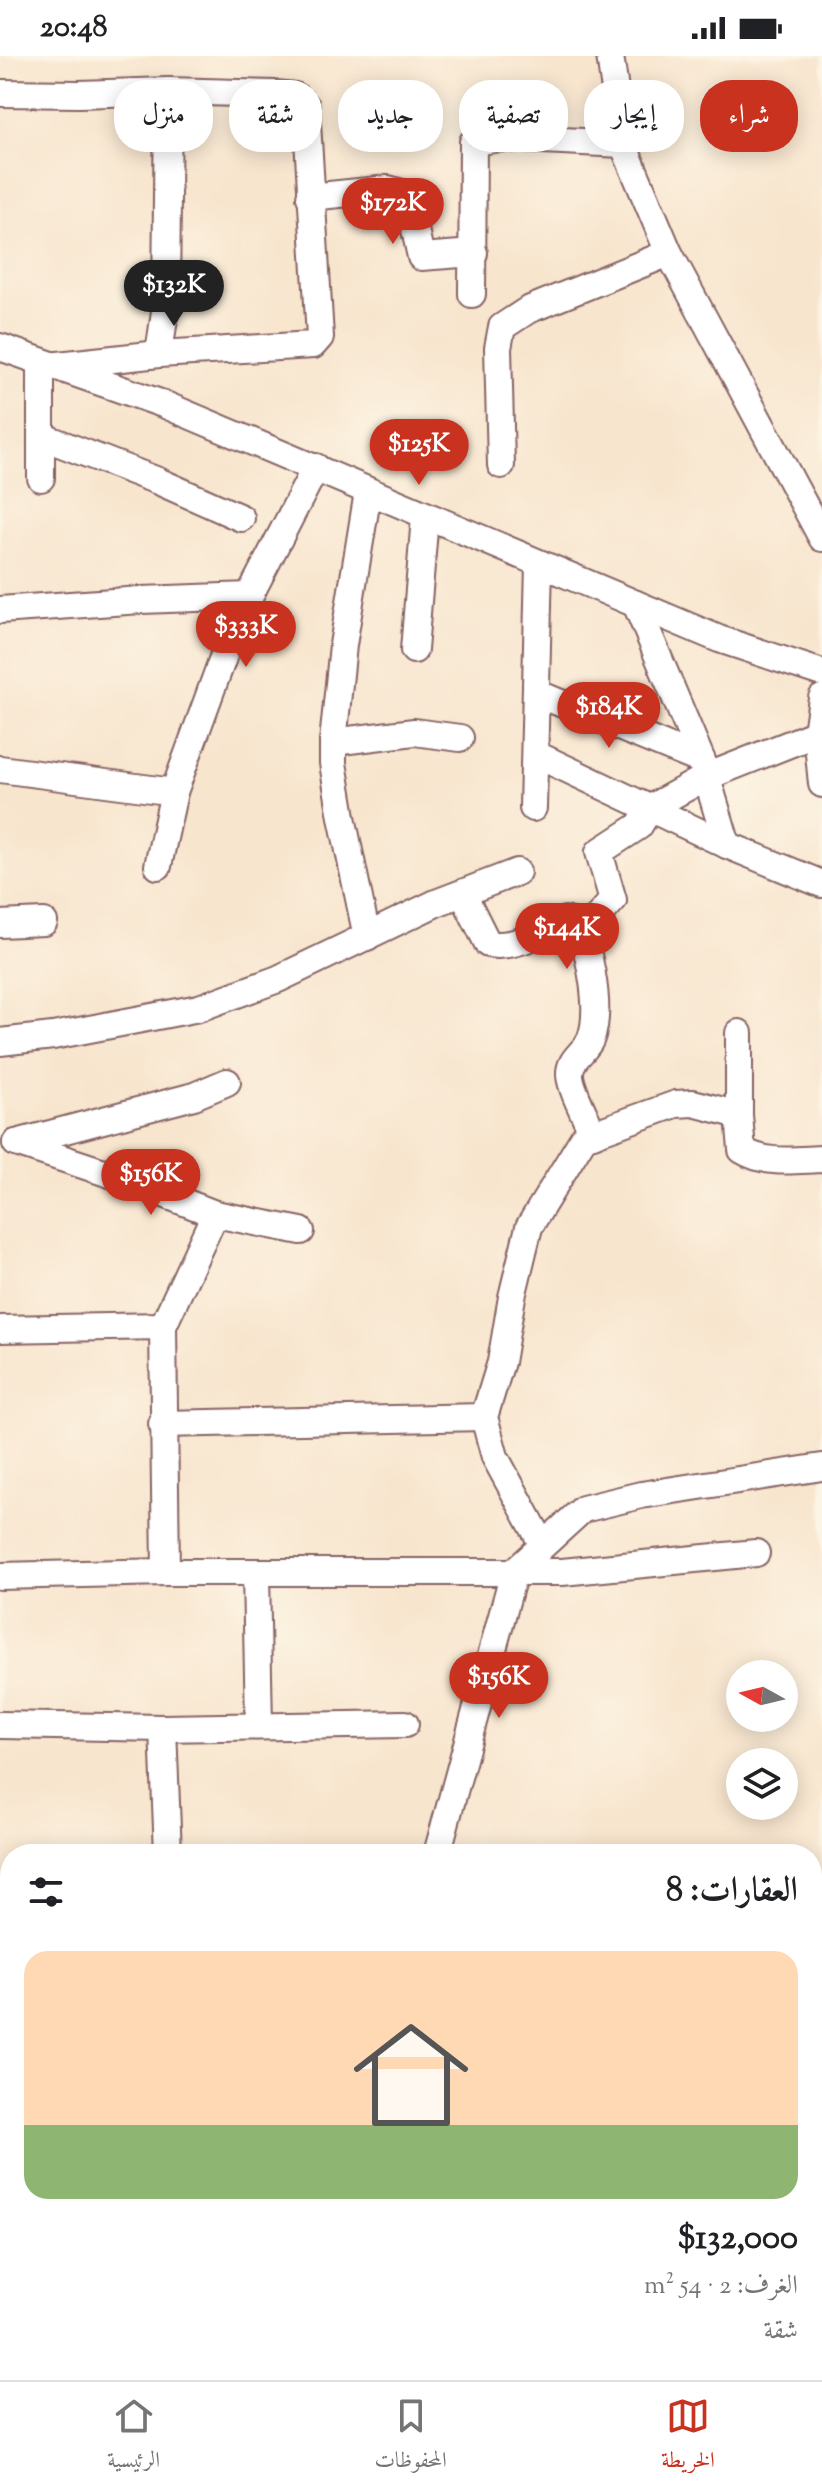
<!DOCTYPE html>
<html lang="ar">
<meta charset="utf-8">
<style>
:root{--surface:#fff;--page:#f6f6f6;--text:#202124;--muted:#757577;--line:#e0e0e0;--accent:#c8321e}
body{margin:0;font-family:"Sorts Mill Goudy",Amiri,serif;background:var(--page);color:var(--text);direction:rtl;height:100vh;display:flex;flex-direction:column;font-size:30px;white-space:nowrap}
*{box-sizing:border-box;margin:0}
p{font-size:26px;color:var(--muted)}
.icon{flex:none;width:44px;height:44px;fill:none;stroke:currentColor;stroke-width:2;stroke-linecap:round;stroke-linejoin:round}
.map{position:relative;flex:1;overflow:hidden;direction:ltr}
.sheet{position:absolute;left:0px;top:1788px;width:822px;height:536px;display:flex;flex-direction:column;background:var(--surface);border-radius:32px 32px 0 0;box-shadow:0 4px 20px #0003;direction:rtl}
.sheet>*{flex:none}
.guide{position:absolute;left:24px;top:24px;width:774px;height:72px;direction:rtl;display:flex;gap:16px}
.needle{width:52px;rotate:278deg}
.fabs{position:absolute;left:726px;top:1604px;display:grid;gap:16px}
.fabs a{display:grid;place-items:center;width:72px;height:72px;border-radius:50%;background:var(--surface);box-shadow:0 4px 20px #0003;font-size:40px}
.price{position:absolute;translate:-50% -68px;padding:0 18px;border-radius:28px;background:var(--accent);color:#fff;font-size:26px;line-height:52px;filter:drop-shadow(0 2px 4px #0008)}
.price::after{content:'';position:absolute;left:50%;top:48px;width:24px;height:18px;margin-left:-12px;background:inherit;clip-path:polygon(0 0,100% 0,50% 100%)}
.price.active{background:#222;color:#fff}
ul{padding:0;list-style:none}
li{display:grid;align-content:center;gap:16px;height:424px;padding:0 24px}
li+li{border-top:2px solid var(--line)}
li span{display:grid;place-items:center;height:248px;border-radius:24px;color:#555}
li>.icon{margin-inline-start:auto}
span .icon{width:144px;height:144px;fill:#fffc;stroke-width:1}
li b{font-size:34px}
h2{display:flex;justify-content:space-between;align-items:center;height:96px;padding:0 24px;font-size:34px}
.tag{padding:0 28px;border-radius:32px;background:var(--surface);box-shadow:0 4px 20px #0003;font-size:28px;line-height:72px}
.tag.active{background:var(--accent);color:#fff}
.status{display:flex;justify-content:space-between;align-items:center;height:56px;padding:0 40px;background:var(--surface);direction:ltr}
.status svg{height:22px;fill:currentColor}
.dock{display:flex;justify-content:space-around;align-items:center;height:112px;border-top:2px solid var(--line);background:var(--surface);font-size:22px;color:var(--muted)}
.dock a{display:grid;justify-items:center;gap:4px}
.dock .active{color:var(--accent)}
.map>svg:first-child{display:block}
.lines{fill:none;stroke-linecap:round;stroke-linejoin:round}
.minor-casing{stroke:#876464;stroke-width:30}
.major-casing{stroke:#876464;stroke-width:36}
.minor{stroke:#fff;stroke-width:26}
.major{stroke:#fabb8c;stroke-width:32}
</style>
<div class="status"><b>20:48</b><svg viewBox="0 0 49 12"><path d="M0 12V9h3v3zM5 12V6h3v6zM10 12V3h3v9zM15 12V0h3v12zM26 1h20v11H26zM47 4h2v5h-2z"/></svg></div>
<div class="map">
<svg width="822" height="2324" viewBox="0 0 822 2324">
<rect width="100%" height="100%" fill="#fcf5e5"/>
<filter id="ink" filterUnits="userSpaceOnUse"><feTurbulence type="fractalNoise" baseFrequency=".0125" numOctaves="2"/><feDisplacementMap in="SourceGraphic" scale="16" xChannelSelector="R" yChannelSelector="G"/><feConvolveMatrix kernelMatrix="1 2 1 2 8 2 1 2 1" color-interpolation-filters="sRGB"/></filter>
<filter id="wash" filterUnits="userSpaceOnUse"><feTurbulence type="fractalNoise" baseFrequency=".006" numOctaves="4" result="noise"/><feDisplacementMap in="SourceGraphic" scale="32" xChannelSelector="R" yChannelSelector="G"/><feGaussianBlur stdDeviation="1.8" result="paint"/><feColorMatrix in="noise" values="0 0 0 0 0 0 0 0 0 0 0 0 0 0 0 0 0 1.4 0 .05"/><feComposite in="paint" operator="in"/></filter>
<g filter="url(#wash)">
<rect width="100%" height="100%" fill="#f8e5ce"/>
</g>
<g filter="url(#ink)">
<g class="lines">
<defs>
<g id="minor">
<polyline points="610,0 623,88 669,197 822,482"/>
<polyline points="0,37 79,38 168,35 276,38 295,40 306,50 320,281 313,289 159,298 58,309"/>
<polyline points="310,141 388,133 402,137 410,151 421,201 474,197"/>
<polyline points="472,238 473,86 502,82 623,88"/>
<polyline points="0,291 163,348 719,583 822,617"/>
<polyline points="159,298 166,248 168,35"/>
<polyline points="41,306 41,422"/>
<polyline points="41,380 158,425 241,462"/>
<polyline points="501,409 498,292 502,271 528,254 669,197"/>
<polyline points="636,548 702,705 727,789"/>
<polyline points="0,554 141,544 250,540"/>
<polyline points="414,594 425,461"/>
<polyline points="536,637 702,705"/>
<polyline points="822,642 817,677 822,728"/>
<polyline points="333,686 414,676 460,682"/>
<polyline points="535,698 727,789 822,828"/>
<polyline points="0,713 174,736"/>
<polyline points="533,752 539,508"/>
<polyline points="158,810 174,736 236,566 316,411"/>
<path d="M463,838l25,50c27,5 52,-11 77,-24l15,5c9,30 22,83 11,113 -5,14 -22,20 -21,37 1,15 17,44 23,59"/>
<polyline points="0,868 44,866"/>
<polyline points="583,877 613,844 599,796 639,770 650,752 706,721 817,677"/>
<polyline points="367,881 342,761 333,707 333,686 343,589 368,436"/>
<path d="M739,977v82l3,35c24,15 52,10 80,9"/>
<polyline points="0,986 53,980 199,952 278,923 436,847 517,816"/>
<polyline points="16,1087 125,1123 215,1158 301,1175"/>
<polyline points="16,1087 194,1040 227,1026"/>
<polyline points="0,1273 163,1270"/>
<polyline points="162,1368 484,1361"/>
<polyline points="543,1489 495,1401 484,1361 501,1306 512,1241 529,1171 584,1081 676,1048 693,1047 739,1059"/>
<polyline points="166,1516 163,1270 215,1158"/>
<polyline points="256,1517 259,1670"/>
<polyline points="0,1520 166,1516 562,1516 756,1497"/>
<polyline points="0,1669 163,1672 405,1668"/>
<polyline points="163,1672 168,1798"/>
<polyline points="437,1798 514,1516 583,1453 641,1439 822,1411"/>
<polyline points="0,1952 10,1954"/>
<polyline points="193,2324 195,2314"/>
</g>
<polyline id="major" points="0,2137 0,2316"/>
</defs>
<use href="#minor" class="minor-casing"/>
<use href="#major" class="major-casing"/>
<use href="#minor" class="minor"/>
<use href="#major" class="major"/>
</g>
</g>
</svg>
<div class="fabs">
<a><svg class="needle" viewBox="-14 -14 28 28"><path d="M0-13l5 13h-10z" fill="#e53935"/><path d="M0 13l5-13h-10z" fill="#757577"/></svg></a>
<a><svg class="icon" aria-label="layers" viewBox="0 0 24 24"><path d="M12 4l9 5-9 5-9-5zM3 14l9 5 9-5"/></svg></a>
</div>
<b class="price" style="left:393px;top:190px">$172K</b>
<b class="price active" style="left:174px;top:272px">$132K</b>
<b class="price" style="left:419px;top:431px">$125K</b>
<b class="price" style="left:246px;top:613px">$333K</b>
<b class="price" style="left:609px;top:694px">$184K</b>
<b class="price" style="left:567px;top:915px">$144K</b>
<b class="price" style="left:151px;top:1161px">$156K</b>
<b class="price" style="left:499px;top:1664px">$156K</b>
<div class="guide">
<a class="tag active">شراء</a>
<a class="tag">إيجار</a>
<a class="tag">تصفية</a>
<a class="tag">جديد</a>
<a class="tag">شقة</a>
<a class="tag">منزل</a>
</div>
<section class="sheet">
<h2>العقارات: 8<svg class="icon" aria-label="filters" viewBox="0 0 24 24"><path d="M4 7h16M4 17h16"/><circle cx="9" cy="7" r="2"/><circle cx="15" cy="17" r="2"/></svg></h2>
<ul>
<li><span style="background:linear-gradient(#ffd9b3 70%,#8fb573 0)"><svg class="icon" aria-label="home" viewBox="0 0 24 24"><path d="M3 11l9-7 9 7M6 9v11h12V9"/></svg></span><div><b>$132,000</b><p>الغرف: 2 · 54 m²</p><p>شقة</p></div></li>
</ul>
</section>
</div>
<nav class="dock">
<a class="active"><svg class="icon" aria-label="map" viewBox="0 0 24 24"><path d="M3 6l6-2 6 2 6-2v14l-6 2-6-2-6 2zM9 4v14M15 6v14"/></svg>الخريطة</a>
<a><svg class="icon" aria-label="saved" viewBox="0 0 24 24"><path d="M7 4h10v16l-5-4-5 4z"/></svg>المحفوظات</a>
<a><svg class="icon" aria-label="home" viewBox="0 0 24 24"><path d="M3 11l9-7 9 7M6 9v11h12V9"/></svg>الرئيسية</a>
</nav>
